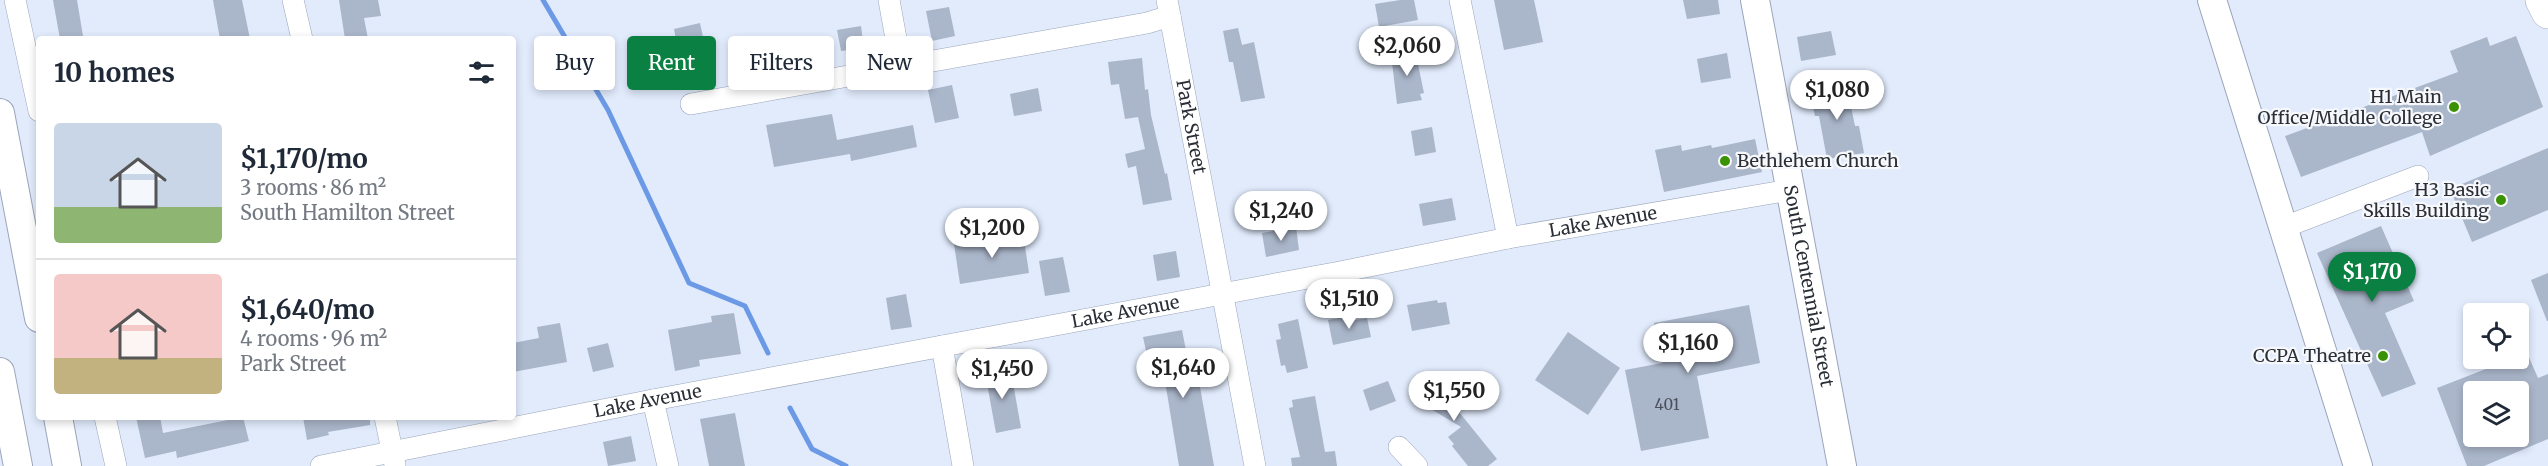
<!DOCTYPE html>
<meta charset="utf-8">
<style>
:root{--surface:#fff;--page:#f2f2f3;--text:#1f2937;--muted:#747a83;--line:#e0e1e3;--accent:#0b8043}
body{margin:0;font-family:Merriweather,serif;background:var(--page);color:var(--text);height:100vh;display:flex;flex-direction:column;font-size:22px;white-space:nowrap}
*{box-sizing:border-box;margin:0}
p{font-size:20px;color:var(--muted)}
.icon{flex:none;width:33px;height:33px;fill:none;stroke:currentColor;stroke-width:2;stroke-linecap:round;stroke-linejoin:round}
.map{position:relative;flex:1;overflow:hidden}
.side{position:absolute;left:36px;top:36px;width:480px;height:384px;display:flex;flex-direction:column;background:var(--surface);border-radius:6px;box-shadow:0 3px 9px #0003}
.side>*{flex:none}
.top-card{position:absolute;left:534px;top:36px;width:570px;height:54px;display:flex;gap:12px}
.buttons{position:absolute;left:2463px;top:303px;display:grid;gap:12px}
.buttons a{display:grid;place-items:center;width:66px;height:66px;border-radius:6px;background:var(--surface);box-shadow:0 3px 9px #0003;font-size:30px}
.price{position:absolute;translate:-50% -51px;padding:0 14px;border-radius:21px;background:#fff;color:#222;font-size:20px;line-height:39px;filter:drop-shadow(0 2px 3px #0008)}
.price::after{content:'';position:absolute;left:50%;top:36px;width:18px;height:14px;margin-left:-9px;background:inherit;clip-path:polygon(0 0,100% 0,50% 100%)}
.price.active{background:var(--accent);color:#fff}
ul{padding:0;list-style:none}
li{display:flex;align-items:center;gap:18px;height:150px;padding:0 18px}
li+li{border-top:2px solid var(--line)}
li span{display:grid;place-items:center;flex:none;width:168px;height:120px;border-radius:6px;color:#555}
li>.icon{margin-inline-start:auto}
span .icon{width:72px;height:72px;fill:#fffc;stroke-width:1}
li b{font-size:26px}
h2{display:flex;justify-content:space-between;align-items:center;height:72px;padding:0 18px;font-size:26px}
.chip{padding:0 21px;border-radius:6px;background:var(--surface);box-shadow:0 3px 9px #0003;font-size:21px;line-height:54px}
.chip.active{background:var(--accent);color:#fff}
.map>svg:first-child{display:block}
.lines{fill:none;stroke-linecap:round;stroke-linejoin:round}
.stream{stroke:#6c99e5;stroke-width:5}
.building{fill:#aab6ca;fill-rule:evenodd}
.street-casing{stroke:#9aa5b9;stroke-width:22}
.secondary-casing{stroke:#9aa5b9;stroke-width:30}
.primary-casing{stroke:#9aa5b9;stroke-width:34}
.street{stroke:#fff;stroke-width:21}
.secondary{stroke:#fff;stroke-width:28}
.primary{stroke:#fff;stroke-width:33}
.poi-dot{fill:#3a9203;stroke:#f6f8fc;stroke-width:2}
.labels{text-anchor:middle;stroke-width:4.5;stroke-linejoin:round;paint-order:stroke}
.number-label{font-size:15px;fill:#4a505b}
.poi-label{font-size:18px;fill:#2a2e36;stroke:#f6f8fc;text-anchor:end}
.street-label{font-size:18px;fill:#2a2e36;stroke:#f6f8fc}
</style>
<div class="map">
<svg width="2548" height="466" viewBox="0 0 2548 466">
<rect width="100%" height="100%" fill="#e1ebfc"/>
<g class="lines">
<g class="stream">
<polyline points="543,0 608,110 689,283 745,306 768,353"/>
<polyline points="790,408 812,449 846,466"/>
</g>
</g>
<g class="building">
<polygon points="53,0 77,0 83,36 60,39"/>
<polygon points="213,0 242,0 250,39 220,39"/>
<polygon points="339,0 378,0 381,16 364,18 368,39 345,39"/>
<polygon points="1400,0 1414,0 1418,20 1379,27 1375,4"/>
<polygon points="1494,0 1534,0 1543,42 1504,50"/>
<polygon points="1683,0 1718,0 1720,14 1687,19"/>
<polygon points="949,7 955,36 932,41 926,11"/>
<polygon points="700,23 705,46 678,51 674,29"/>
<polygon points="861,26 864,48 841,51 837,30"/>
<polygon points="1238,28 1242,45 1254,42 1265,98 1241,102 1233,62 1229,62 1223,31"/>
<polygon points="1831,31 1836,55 1801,61 1797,37"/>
<polygon points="2516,36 2543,107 2430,156 2422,132 2301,177 2285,136 2458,72 2450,51 2487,37 2490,46"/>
<polygon points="1415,50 1424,93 1420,94 1422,100 1397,104 1391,54"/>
<polygon points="1727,53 1731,78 1701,83 1697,59"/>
<polygon points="1142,58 1145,90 1148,89 1151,115 1165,174 1167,173 1172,200 1143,205 1136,166 1128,168 1125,154 1145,149 1138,117 1125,119 1119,84 1111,85 1108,62"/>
<polygon points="1846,83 1855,126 1859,126 1864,153 1827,159 1819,116 1815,116 1809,90"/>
<polygon points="952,85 959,118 935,123 928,90"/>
<polygon points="1038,88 1042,111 1014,116 1010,94"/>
<polygon points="832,114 837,140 913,125 917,147 851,161 850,154 774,167 766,125"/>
<polygon points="1432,127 1436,152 1415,156 1411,131"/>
<polygon points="1755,139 1762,172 1664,192 1655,150 1681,145 1682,151 1711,145 1712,148"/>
<polygon points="2548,148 2548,210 2472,242 2450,189"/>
<polygon points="1452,198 1456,220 1423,226 1419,204"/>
<polygon points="2381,226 2414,301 2385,313 2416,384 2382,397 2317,253"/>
<polygon points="1296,227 1299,250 1266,257 1262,233"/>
<polygon points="1023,233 1029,273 960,284 954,244"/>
<polygon points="1176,251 1180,277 1157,281 1153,255"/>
<polygon points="1063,257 1070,292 1045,296 1039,261"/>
<polygon points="2548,273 2548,321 2547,321 2531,280"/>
<polygon points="906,294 912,327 891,330 886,298"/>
<polygon points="1437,300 1438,303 1446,302 1450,324 1412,331 1407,305"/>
<polygon points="1749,305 1760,363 1697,376 1709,438 1641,451 1625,370 1662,363 1654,323"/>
<polygon points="734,313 741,354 699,360 700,366 675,371 668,330 712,322 711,316"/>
<polygon points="1354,315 1355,320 1367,318 1371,337 1333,345 1328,320"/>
<polygon points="1298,319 1308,368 1287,373 1285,365 1281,366 1276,340 1281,339 1278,324"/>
<polygon points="560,323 567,362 513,372 513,343 539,338 537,327"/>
<polygon points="1182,330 1190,371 1197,370 1214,466 1179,466 1161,357 1148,360 1143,337"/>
<polygon points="1568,332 1620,368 1588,415 1535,380"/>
<polygon points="608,343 614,367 593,372 587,348"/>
<path d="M2527,353l11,25 10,-4v65l-64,27h-17l-30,-78zM2474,392h44v44h-44z"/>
<polygon points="999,365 1002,378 1012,377 1021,428 996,433 984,367"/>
<polygon points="1421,376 1465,400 1459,412 1497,459 1488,466 1468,466 1452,446 1454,444 1448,437 1461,427 1409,396"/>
<polygon points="1388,381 1396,401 1370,411 1363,390"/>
<polygon points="1315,396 1325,452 1335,451 1337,466 1292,466 1291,458 1300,457 1289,408 1293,407 1292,400"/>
<polygon points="735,413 745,466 709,466 700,419"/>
<polygon points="136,417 160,417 163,433 243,417 249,441 177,458 176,451 145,458"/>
<polygon points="303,417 370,417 370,425 328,432 329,435 307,440"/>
<polygon points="631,436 636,461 608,466 603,442"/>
</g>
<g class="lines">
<defs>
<g id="street">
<polyline points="15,0 39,111"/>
<polyline points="293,0 302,39"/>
<polyline points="889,0 901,66"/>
<path id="s1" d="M1167,0l88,466"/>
<polyline points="1460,0 1508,238"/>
<polyline points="691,104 1147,23 1170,16"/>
<polyline points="2285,227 2418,176"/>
<polyline points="942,346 963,466"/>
<polyline points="653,400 668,466"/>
<polyline points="105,417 116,466"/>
<polyline points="385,417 395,465"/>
<polyline points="1399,447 1417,466"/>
<path id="s2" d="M321,466l332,-66 687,-128 168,-34 282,-48"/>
</g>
<g id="secondary">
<path id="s3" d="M1755,0l87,466"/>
<polyline points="2212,0 2358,466"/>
<polyline points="0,113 39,318"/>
<polyline points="0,372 18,466"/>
<polyline points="58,417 67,466"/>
</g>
<polyline id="primary" points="2542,0 2548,12"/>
</defs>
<use href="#street" class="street-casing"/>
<use href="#secondary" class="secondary-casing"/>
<use href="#primary" class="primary-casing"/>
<use href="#street" class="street"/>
<use href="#secondary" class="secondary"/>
<use href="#primary" class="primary"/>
</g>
<g class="poi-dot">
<circle cx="2454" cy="107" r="6"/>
<circle cx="1725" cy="161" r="6"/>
<circle cx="2501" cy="200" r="6"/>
<circle cx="2383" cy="356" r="6"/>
</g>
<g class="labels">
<g class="number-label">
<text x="1667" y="410">401</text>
</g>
<g class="poi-label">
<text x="2442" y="103">H1 Main<tspan x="2442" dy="21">Office/Middle College</tspan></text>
<text x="1737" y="167" text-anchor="start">Bethlehem Church</text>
<text x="2489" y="196">H3 Basic<tspan x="2489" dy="21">Skills Building</tspan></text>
<text x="2371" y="362">CCPA Theatre</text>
</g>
<g class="street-label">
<text dy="6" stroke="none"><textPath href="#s1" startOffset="129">Park Street</textPath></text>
<text dy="6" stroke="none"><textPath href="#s2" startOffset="1305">Lake Avenue</textPath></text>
<text dy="6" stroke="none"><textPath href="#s3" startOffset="291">South Centennial Street</textPath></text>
<text dy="6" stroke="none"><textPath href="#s2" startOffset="819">Lake Avenue</textPath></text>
<text dy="6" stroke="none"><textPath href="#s2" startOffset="333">Lake Avenue</textPath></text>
</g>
</g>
</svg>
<div class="buttons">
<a><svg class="icon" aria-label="locate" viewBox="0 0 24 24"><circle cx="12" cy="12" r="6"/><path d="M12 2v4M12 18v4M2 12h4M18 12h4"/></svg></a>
<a><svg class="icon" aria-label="layers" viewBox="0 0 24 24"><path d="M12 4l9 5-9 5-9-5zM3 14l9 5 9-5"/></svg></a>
</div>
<b class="price" style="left:1407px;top:77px">$2,060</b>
<b class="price" style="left:1837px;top:121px">$1,080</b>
<b class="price" style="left:1281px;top:242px">$1,240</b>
<b class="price" style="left:992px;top:259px">$1,200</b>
<b class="price active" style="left:2372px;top:303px">$1,170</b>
<b class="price" style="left:1349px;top:330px">$1,510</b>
<b class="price" style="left:1688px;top:374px">$1,160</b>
<b class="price" style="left:1183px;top:399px">$1,640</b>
<b class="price" style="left:1002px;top:400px">$1,450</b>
<b class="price" style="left:1454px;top:422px">$1,550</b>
<div class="top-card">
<a class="chip">Buy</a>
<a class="chip active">Rent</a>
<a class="chip">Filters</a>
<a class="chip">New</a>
</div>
<section class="side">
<h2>10 homes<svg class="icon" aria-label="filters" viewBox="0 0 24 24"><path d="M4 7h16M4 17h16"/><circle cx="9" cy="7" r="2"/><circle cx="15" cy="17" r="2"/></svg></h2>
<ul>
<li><span style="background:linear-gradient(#c9d6e8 70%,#8fb573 0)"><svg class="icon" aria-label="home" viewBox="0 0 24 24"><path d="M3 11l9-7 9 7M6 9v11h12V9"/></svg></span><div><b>$1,170/mo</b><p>3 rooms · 86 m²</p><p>South Hamilton Street</p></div></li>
<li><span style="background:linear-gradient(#f6c9c9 70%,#c2b280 0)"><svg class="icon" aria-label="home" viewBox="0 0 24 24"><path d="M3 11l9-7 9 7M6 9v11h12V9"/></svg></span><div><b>$1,640/mo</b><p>4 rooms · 96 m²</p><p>Park Street</p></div></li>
</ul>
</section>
</div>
